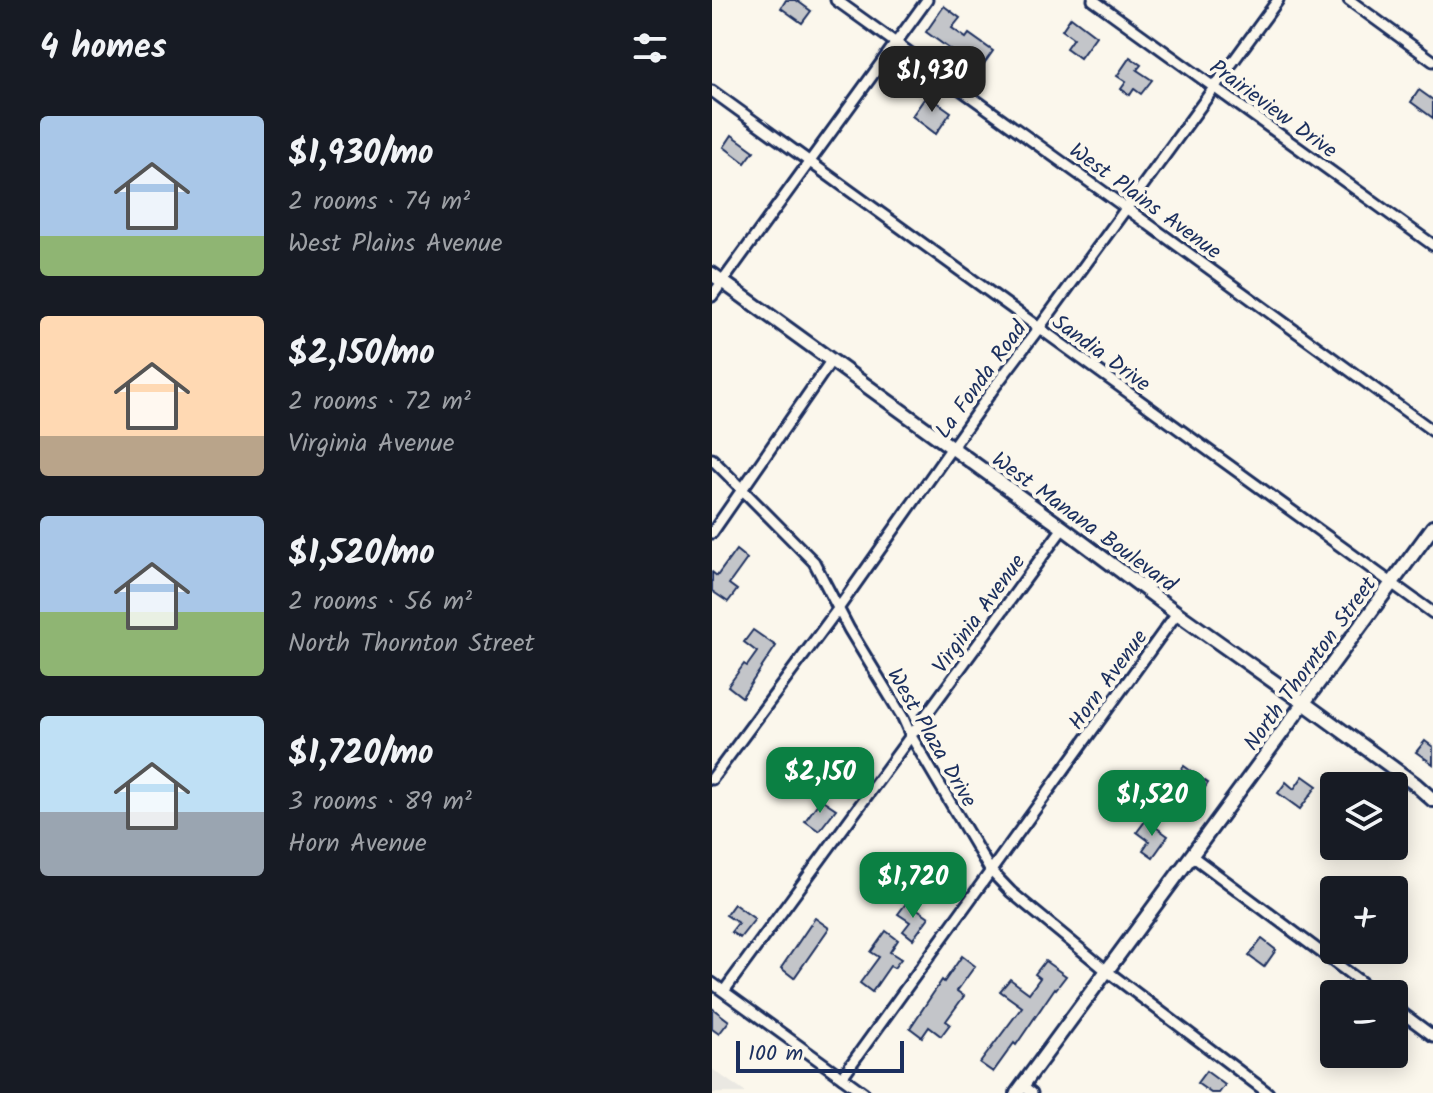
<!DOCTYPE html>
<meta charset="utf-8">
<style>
:root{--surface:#171b24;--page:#20242c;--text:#f1f3f6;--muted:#9ea1a6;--accent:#0b8043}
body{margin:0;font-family:Kalam,sans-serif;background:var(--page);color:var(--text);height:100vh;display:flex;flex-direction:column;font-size:30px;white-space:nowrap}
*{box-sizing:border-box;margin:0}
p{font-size:26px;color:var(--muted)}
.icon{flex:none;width:44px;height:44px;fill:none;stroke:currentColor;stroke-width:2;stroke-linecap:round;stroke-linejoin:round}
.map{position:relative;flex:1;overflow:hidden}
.sheet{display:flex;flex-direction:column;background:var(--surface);width:712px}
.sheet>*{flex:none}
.controls{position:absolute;left:608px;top:772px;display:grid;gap:16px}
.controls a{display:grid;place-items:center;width:88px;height:88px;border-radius:8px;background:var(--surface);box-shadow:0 4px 20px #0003;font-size:40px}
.scale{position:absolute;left:24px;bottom:20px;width:168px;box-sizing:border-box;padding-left:8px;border:4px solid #1b2f5e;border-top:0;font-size:22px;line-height:28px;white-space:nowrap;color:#1b2f5e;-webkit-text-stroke:6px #fbf7ec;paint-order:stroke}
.price{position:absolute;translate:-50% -68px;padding:0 18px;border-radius:16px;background:var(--accent);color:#fff;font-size:26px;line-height:52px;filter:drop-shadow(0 2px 4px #0008)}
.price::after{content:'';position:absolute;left:50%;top:48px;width:24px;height:18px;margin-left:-12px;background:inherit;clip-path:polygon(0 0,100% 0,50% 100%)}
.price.current{background:#222;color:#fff}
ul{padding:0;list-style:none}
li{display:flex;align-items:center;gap:24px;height:200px;padding:0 40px}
li span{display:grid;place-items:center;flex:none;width:224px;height:160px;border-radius:8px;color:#555}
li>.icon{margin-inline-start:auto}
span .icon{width:96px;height:96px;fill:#fffc;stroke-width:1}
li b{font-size:34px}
h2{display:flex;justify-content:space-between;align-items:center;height:96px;padding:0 40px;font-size:34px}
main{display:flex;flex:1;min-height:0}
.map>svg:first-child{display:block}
.built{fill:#eae8e2}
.building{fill:#c3c5c9;stroke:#1b2f5e;stroke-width:2}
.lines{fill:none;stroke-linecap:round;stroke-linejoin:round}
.street-casing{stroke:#1b2f5e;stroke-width:15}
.secondary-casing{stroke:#1b2f5e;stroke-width:18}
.street{stroke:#fbf7ec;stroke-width:9}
.secondary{stroke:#fbf7ec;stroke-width:12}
.labels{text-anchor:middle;stroke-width:8;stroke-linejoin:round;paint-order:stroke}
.street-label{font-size:22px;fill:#1b2f5e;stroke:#fbf7ec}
</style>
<main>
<section class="sheet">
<h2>4 homes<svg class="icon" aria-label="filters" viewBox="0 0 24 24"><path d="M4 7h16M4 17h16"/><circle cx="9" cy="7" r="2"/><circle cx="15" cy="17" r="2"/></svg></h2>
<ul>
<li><span style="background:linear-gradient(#a9c7e8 75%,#8fb573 0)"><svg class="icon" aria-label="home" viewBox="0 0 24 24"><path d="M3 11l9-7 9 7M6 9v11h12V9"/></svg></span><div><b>$1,930/mo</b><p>2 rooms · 74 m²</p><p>West Plains Avenue</p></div></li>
<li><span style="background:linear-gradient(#ffd9b3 75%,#b9a48a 0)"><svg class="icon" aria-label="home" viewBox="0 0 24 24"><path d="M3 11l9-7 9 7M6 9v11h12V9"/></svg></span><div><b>$2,150/mo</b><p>2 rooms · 72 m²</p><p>Virginia Avenue</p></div></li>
<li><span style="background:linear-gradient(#a9c7e8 60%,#8fb573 0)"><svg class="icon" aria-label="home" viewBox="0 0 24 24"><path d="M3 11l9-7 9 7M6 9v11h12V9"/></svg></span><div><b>$1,520/mo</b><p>2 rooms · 56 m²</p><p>North Thornton Street</p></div></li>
<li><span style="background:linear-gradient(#bfe0f5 60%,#9aa5b1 0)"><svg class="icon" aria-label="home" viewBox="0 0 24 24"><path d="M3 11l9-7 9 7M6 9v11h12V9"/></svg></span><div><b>$1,720/mo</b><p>3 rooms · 89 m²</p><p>Horn Avenue</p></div></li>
</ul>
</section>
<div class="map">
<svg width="721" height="1093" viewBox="0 0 721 1093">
<rect width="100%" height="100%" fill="#fbf7ec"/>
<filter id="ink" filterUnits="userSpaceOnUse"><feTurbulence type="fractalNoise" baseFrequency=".0125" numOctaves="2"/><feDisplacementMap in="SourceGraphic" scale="16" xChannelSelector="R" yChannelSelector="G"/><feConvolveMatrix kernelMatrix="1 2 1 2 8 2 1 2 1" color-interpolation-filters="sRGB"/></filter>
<g filter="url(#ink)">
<polygon class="built" points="0,1069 34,1093 0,1093"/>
<g class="building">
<polygon points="74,0 84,0 99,11 90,23 69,8"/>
<polygon points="232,6 248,18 240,28 254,38 257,34 281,51 264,75 254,67 257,63 214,32"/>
<polygon points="359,17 384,36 368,58 354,48 361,38 350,30"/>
<polygon points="418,57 429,65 425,70 440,80 429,94 422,89 418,95 409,89 414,82 405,76"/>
<polygon points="707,90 721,100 721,118 699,102"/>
<polygon points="215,95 239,112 224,134 200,116"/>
<polygon points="20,135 42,151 33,163 12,147"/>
<polygon points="24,550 35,559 17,584 25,590 16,602 0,591 0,572 5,576"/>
<polygon points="41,630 64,646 30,697 16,686 32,664 35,666 45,652 32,642"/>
<polygon points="713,741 721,747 721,764 704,752"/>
<polygon points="472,766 496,783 481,805 463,792 469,783 463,778"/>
<polygon points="591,776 605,786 588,809 566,793 574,782 582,789"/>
<polygon points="109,799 124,809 107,831 93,821"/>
<polygon points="434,820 456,836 441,857 431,850 437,841 425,832"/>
<polygon points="195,902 217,917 201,939 191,931 198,922 186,914"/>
<polygon points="22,904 43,919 28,938 19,932 26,923 14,915"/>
<polygon points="103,918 117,928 82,978 69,968"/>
<polygon points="174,931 186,940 178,952 189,959 182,968 178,966 160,992 148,983 167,957 159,952"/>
<polygon points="550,939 564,950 552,967 537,956"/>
<polygon points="250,956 263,966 245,991 252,996 234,1021 238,1024 229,1036 217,1027 210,1037 198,1028 230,980 232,982"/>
<polygon points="333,961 354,976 344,989 343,988 304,1045 302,1043 281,1072 268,1063 310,1007 288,991 298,979 317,993 328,978 323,974"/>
<polygon points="0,1008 17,1021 7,1034 0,1029"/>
<polygon points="494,1071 513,1085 507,1093 499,1093 485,1083"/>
</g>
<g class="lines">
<defs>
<g id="street">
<polyline points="124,0 414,208 721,431"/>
<polyline points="381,0 721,245"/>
<polyline points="637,0 721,61"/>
<polyline points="0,91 721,613"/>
<polyline points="0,296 215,0"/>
<polyline points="0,459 102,562 137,629 191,718 199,736 278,870 299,892 395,971 556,1093"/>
<polyline points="0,533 119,361"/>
<polyline points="0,779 126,609 284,385 327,328 566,0"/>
<polyline points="480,856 665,994"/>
<polyline points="0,983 152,1093"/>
<polyline points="12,991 351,528"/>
<polyline points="682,1007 721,1036"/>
<polyline points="130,1077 465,613"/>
<polyline points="311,1086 320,1093"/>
</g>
<g id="secondary">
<polyline points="0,274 351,528 465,613 592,703 703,784 721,800"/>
<polyline points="305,1093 721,527"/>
</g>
</defs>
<use href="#street" class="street-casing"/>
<use href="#secondary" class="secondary-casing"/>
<use href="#street" class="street"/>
<use href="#secondary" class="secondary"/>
</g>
</g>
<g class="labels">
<g class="street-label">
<text transform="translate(562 108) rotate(36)" y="8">Prairieview Drive</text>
<text transform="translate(434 200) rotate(36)" y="8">West Plains Avenue</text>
<text transform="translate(390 352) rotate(36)" y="8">Sandia Drive</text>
<text transform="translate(268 379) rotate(-54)" y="8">La Fonda Road</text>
<text transform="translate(373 521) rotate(36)" y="8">West Manana Boulevard</text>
<text transform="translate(266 613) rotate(-54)" y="8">Virginia Avenue</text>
<text transform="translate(597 663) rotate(-54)" y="8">North Thornton Street</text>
<text transform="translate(395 679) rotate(-54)" y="8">Horn Avenue</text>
<text transform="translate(221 737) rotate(60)" y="8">West Plaza Drive</text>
</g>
</g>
</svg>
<div class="controls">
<a><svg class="icon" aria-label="layers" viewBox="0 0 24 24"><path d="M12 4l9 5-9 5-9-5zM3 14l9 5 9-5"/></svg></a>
<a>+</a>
<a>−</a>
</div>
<div class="scale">100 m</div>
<b class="price current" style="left:220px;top:114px">$1,930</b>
<b class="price" style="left:108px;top:815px">$2,150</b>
<b class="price" style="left:440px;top:838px">$1,520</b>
<b class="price" style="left:201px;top:920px">$1,720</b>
</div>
</main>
